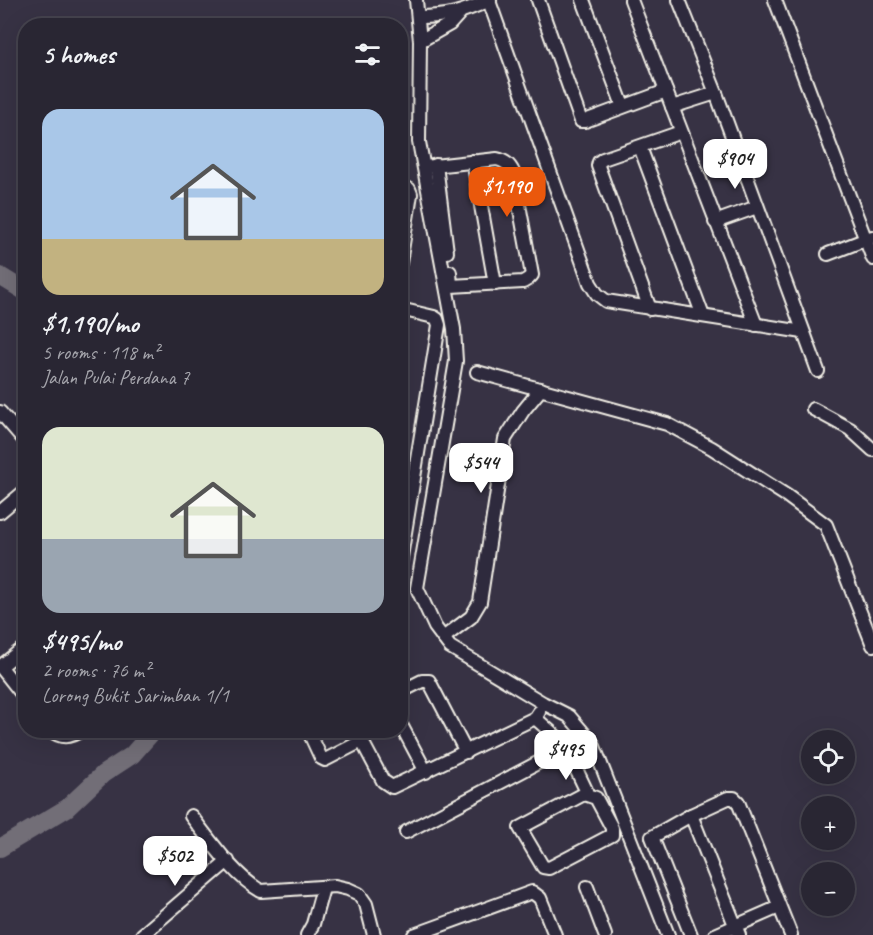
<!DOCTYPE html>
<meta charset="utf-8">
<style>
:root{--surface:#292633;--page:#35323f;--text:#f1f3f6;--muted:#a5a5ac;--line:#45434e;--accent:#ea580c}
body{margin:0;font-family:Caveat,sans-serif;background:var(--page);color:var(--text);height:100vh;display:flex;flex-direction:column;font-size:22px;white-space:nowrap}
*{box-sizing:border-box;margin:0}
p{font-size:20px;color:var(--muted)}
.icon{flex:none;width:33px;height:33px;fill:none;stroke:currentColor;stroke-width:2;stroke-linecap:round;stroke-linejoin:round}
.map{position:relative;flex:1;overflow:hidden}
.details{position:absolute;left:18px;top:18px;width:390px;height:720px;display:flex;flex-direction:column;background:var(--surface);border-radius:24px;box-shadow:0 6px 24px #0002,0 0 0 2px var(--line)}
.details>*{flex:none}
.buttons{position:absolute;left:801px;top:730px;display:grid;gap:12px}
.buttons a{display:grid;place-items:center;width:54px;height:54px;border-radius:50%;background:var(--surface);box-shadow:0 6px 24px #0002,0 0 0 2px var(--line);font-size:30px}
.price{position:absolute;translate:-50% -51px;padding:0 14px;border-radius:12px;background:#fff;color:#222;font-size:20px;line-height:39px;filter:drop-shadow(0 2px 3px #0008)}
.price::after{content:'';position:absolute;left:50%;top:36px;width:18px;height:14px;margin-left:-9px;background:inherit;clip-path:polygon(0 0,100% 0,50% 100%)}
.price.on{background:var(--accent);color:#fff}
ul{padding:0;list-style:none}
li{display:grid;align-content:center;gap:12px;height:318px;padding:0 24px}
li span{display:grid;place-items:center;height:186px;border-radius:18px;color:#555}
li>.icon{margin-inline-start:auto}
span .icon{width:108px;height:108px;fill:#fffc;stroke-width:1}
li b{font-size:26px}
h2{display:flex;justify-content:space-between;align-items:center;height:72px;padding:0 24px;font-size:26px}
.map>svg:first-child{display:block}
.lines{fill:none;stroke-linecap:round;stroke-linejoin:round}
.river{stroke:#726e77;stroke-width:18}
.minor-casing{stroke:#f4f1e8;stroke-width:16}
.minor{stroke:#2f2a3d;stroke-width:12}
</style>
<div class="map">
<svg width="873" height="935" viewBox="0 0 873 935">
<rect width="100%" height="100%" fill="#373244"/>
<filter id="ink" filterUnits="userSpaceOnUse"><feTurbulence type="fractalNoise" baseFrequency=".0167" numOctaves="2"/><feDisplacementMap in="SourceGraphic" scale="12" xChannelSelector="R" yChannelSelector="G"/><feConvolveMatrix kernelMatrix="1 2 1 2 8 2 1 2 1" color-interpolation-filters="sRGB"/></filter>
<g filter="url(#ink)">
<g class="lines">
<g class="river">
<polyline points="0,276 26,292"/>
<polyline points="0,848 67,808 103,774 132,755 154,730"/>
</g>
<defs>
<g id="minor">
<polyline points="416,0 420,41 419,142 454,329 456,361 417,588 435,627 450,647 543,703 569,716 593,744 668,935"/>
<polyline points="538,0 581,121 585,121 666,91"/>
<polyline points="583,0 623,106"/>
<polyline points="631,0 756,325"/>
<polyline points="679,0 716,93 818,371"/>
<polyline points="775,0 873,259"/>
<polyline points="489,1 590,283 597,294 606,301 803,332"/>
<path d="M418,17c30,0 45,-5 72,-17"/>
<polyline points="420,41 450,24 459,14"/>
<polyline points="672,107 716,93"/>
<polyline points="640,147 703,316"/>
<polyline points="473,161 495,284"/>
<polyline points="436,165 447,252"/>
<path d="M425,167l72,-8c8,2 12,5 16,13l19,103 -4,4 -5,3 -72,4 -1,-14"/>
<polyline points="400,186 409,189 411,194 400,263"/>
<polyline points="715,222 757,207"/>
<polyline points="828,254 872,237"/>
<polyline points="400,309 434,317 437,319 439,325 400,563"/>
<polyline points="650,309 598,166 599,162 603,159 681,132"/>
<polyline points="477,372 667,424 712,448 787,496 826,525 873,645"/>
<polyline points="813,409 850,429 873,450"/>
<polyline points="0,412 26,442"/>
<polyline points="0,512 26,490"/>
<polyline points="443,638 471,617 480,602 505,439 523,411 541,389"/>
<polyline points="0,666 26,699"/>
<polyline points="0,667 26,646"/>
<polyline points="400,692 422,681 429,681 466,752"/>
<polyline points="535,718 560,740 566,748 586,790 584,794 520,828 543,867 549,868 612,835 612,828 596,798 584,794"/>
<polyline points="400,723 426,772"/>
<path d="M51,730c10,9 19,8 30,0"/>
<polyline points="308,730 321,758 325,760 362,741"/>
<polyline points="356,730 383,781 392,787 535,718 539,712"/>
<polyline points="691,815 739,935"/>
<path d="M191,816c19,24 43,60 70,75l74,-5 13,3 11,5 7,10 8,31"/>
<polyline points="406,832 566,748"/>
<polyline points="587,887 605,935"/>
<polyline points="142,935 228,861"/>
<polyline points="307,935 313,924 323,888"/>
<polyline points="414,935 532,892 540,898 555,935"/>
<polyline points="691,935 652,837 691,815 728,798 734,798 738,802 791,935"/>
<polyline points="715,935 779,907"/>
</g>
</defs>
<use href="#minor" class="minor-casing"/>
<use href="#minor" class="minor"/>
</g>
</g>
</svg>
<div class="buttons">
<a><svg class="icon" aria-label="locate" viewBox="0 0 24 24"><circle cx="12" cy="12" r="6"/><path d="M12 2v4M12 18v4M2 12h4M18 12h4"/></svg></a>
<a>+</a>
<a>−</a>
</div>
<b class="price" style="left:735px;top:190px">$904</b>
<b class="price on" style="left:507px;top:218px">$1,190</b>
<b class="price" style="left:481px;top:494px">$544</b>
<b class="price" style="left:566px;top:781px">$495</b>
<b class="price" style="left:175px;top:887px">$502</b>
<section class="details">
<h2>5 homes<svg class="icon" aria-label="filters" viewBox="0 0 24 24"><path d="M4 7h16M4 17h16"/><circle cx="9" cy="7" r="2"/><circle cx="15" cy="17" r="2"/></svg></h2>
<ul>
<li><span style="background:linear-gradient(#a9c7e8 70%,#c2b280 0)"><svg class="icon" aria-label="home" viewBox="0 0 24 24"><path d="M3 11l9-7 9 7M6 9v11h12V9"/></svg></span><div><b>$1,190/mo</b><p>5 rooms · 118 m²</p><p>Jalan Pulai Perdana 7</p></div></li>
<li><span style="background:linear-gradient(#dfe7d0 60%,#9aa5b1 0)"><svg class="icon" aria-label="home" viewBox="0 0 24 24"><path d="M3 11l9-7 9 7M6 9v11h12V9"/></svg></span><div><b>$495/mo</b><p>2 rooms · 76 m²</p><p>Lorong Bukit Sarimban 1/1</p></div></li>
</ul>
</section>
</div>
